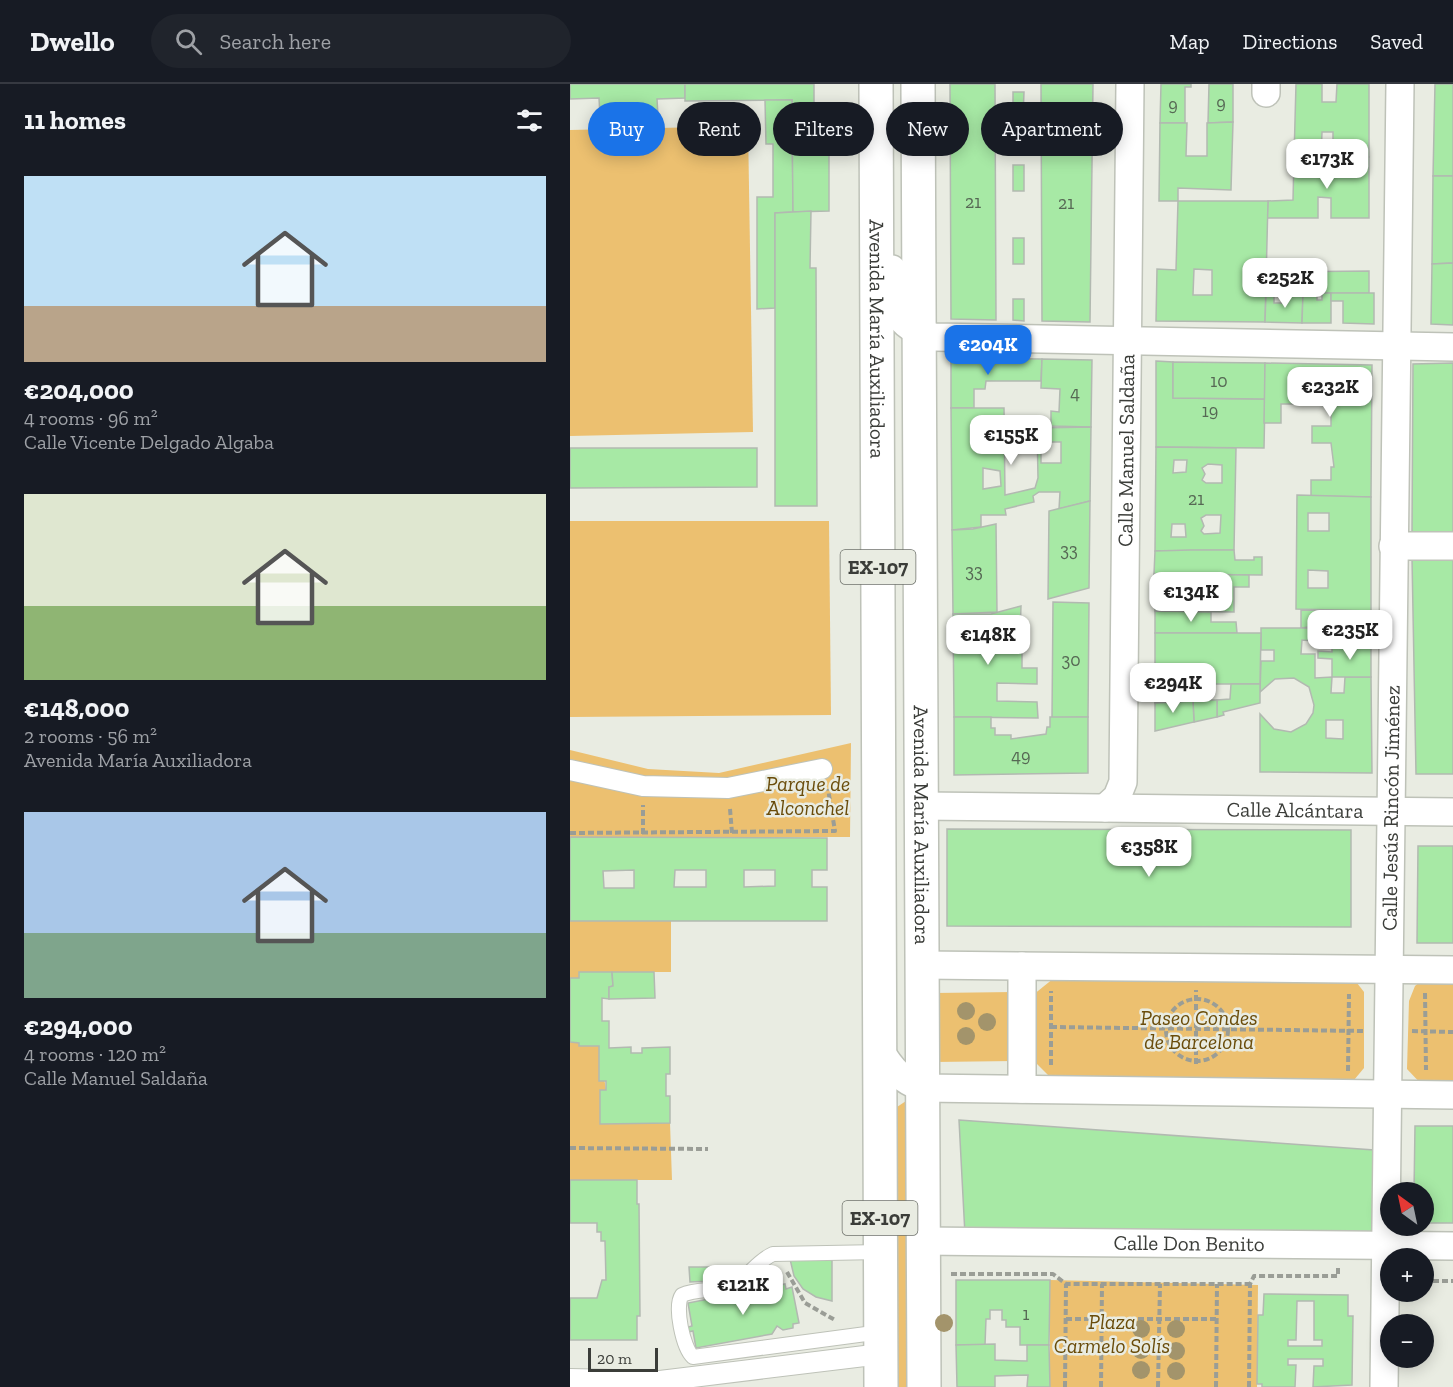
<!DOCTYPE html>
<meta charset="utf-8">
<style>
:root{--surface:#171b24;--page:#20242c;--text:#f1f3f6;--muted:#9ea1a6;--line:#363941;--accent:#1a73e8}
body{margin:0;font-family:"Zilla Slab",serif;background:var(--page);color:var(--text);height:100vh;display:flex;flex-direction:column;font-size:22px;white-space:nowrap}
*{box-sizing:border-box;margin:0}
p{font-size:20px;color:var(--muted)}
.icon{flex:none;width:33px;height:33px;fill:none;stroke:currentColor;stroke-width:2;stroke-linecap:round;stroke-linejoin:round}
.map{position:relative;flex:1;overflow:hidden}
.sheet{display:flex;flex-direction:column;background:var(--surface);width:570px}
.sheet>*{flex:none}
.top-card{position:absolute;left:18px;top:18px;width:570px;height:54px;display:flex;gap:12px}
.needle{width:39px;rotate:327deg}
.tools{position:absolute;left:810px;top:1098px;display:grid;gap:12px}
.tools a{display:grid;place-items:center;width:54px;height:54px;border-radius:50%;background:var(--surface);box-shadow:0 3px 15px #0003;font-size:30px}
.scale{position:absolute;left:18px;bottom:15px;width:70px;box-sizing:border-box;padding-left:6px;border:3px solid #3b3d39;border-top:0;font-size:16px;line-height:21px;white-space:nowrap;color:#3b3d39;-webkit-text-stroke:4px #e9ece2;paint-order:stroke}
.price{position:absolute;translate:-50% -51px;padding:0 14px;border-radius:12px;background:#fff;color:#222;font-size:20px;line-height:39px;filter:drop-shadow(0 2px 3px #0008)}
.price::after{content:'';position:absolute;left:50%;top:36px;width:18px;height:14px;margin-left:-9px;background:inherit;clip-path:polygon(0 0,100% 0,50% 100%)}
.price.current{background:var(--accent);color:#fff}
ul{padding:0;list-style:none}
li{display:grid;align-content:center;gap:12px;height:318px;padding:0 24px}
li span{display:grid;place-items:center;height:186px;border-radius:0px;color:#555}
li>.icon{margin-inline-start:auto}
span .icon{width:108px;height:108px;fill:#fffc;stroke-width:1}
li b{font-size:26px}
h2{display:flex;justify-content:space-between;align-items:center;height:72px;padding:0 24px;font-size:26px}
.chip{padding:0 21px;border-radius:27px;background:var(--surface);box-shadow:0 3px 15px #0003;font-size:21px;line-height:54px}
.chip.current{background:var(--accent);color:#fff}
header{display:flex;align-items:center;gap:36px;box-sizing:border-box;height:84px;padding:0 30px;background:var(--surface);border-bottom:2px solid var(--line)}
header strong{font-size:28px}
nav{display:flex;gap:33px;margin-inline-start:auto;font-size:21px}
.search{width:420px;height:54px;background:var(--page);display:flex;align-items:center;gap:15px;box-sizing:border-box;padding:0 21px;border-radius:33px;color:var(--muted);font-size:22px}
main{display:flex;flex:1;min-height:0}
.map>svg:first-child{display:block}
.green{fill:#ecc070}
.building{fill:#a7e9a5;stroke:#b2b9b1;stroke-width:1.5;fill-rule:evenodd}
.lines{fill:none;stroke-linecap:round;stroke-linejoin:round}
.service-casing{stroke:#bec2b8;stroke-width:16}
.pedestrian-casing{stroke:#bec2b8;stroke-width:22}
.minor-casing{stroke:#bec2b8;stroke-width:30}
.primary-casing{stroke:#bec2b8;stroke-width:36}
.path{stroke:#9a9d96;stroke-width:4;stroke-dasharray:6 3;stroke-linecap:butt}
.service{stroke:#fff;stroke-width:14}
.pedestrian{stroke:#fff;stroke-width:20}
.minor{stroke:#fff;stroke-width:27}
.primary{stroke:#fff;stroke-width:33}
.tree{fill:#a3946b}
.labels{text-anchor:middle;stroke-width:5;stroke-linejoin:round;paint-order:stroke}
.number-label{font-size:18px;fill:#566854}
.shield{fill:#e9ece2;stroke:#6f726c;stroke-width:1.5}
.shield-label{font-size:20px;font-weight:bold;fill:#3b3d39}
.street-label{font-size:21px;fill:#3b3d39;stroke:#e9ece2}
.park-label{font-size:21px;font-style:italic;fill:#6a4c0a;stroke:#e9ece2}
</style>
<header>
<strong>Dwello</strong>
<div class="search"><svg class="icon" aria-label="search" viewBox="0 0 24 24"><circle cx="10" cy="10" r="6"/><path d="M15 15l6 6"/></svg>Search here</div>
<nav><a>Map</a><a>Directions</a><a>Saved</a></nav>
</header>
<main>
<section class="sheet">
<h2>11 homes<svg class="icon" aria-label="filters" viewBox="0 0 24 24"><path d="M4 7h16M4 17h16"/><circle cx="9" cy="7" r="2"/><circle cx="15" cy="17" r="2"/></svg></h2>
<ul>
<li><span style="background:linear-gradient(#bfe0f5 70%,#b9a48a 0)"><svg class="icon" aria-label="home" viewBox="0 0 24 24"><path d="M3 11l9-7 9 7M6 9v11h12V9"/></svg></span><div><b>€204,000</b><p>4 rooms · 96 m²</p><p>Calle Vicente Delgado Algaba</p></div></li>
<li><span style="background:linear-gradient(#dfe7d0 60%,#8fb573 0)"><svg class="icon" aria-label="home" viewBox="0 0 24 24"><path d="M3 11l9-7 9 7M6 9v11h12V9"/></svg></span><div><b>€148,000</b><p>2 rooms · 56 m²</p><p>Avenida María Auxiliadora</p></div></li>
<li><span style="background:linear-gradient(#a9c7e8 65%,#7fa58c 0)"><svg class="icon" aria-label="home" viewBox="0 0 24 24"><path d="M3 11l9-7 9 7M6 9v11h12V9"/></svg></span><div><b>€294,000</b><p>4 rooms · 120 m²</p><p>Calle Manuel Saldaña</p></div></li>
</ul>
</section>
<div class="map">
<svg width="883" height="1303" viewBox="0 0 883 1303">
<rect width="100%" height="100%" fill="#e9ece2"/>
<g class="green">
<polygon points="178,42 183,348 0,352 0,46"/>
<polygon points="0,437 259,437 261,631 0,633"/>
<polygon points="281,659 280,753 0,753 0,666 78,685 149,689"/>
<polygon points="0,837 101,837 101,888 9,888 9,894 0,894"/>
<polygon points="489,890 771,892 787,899 794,908 794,984 784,996 767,1003 487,1000 465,978 463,911"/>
<polygon points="856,893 883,894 883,1004 855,1004 837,985 839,917 845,902"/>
<polygon points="444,908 445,977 364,978 364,909"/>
<polygon points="0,958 29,962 36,1006 30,1006 30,1040 100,1039 102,1096 0,1096"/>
<polygon points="336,1017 338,1303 324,1303 324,1025"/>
<polygon points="480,1196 688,1201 687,1303 480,1303"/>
</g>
<g class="building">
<polygon points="0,0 115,0 115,14 87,15 88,32 30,32 29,14 0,15"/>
<polygon points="115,0 244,0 244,30 222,31 222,16 115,17"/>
<polygon points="380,0 425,0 426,236 381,235"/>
<polygon points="471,0 523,0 520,238 472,237"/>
<polygon points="591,0 621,0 621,3 615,3 615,39 590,39"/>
<polygon points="639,0 663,0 663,38 638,39"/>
<polygon points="726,0 752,0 752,18 766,18 767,0 799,0 799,73 763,73 763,48 752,48 751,74 724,74"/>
<polygon points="865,0 883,0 883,92 863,92"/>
<polygon points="443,8 454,8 453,34 443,34"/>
<polygon points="195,16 222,16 223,128 205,129 205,224 187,225 187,113 203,113 203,60 196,60"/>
<polygon points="259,30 259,127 223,128 222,31"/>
<polygon points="663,38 661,106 608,104 608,117 589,117 590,39 617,39 616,72 637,72 637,39"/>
<polygon points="761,73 799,73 799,134 761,134 761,114 748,113 748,134 697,134 698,117 723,116 724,74 748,74 748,85 761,85"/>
<rect x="443" y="81" width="11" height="26"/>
<polygon points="863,92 883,92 883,179 862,180"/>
<path d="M608,117h90l-3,121 -109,-1 1,-52 19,1zM624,185l18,1v25h-19z"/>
<polygon points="241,127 240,184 246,184 247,422 205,422 205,129"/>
<rect x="443" y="154" width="11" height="26"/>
<polygon points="883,179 883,241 861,240 862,180"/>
<polygon points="799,187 799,209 696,210 696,188"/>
<polygon points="704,209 704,219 713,219 713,209 733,209 732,239 695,238 696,210"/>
<polygon points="733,209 747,209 747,216 752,216 752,209 761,209 761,239 732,239"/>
<polygon points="761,209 804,209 804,240 773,239 773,217 761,217"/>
<polygon points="443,215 454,215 454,237 443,236"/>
<polygon points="381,274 472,275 471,297 416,297 415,305 404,305 404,324 381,324"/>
<polygon points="472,275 522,276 521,343 481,342 481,327 489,328 490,305 471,304"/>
<polygon points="586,277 603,278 603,314 695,315 694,364 586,363"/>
<polygon points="603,278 695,279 695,315 603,314"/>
<polygon points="695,279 802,281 801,413 741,412 741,396 761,396 761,383 764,383 761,359 742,359 742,342 761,342 761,320 711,320 711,339 694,339"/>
<polygon points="883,279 883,452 842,451 843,280"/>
<path d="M381,324h53l1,87 30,-7 3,-10 -1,-50 54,-1 -1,74 -31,8 1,-17h-21l-6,4 1,6 -29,7 1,6h-25v12l-29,3zM421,336v3h9v16l-18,2 1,-20zM471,358h20v21h-20zM413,384l17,3 1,15 -18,3z"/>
<path d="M586,363l80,1 -2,102 -79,1zM604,376h13l-1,12 -13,1zM638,380l14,1v18h-16l-4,-3 3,-6 -3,-6zM636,431h15l-1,18 -16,1 -3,-3 3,-5 -3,-8zM602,440h13l1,13h-15z"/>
<polygon points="0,364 187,364 187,403 0,404"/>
<path d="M727,411l74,2v114l-75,-2zM738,429h21v18h-21zM738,486l20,1v17h-20z"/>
<polygon points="520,417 519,504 478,515 479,427"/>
<polygon points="426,440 427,528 383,530 382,446 403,445"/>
<polygon points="620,466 664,466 665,476 684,476 684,473 692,473 692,491 584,490 585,467"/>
<polygon points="842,474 883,475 883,690 846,690"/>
<path d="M584,490l95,1v12h-15v25l-79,-1zM625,502l18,1v13h-19z"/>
<polygon points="483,518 519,519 518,633 482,634"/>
<polygon points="451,522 450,551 428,550 428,568 452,568 452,584 467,584 467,600 427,599 427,617 467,618 468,634 384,633 383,530 421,530"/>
<polygon points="731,526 801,527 801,561 759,561 759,545 753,544 753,541 731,544"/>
<polygon points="585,527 641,528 641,538 666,538 667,549 585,549"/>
<path d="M691,544h52v13l-11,-1 -1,14h14v24l17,-1 -1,16h13l1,-16h26l1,96 -112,-1v-58l14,15 17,3 15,-8 7,-11 1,-8 -5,-18 -15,-9 -19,1 -15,13 1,-31h13v-11h-13zM756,636h17v19l-17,-1z"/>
<polygon points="585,549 691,549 690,600 585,600"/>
<polygon points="762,561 801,561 801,593 762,593 762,575 748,574 748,567 762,568"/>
<polygon points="585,600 631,600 631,609 640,609 640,616 585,619"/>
<polygon points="661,600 690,600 690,619 653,628 654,631 647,633 647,616 660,615"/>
<polygon points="640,616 647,616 647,633 624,638 623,617"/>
<polygon points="623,617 624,638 585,647 585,619"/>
<polygon points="384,633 421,633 421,644 425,644 425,651 441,651 441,655 476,650 477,643 480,643 480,633 518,633 518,689 384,691"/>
<polygon points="377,745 781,746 781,843 377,842"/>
<path d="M0,753l257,1v32h-15v17h15v34h-257zM64,786v18h-30l-1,-17zM105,786h31v17h-32zM174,786h31v16l-31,1z"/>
<polygon points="848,762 883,762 883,859 847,859"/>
<polygon points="9,888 42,888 43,902 39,903 39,915 32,914 32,937 39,937 39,964 61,963 61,969 72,969 72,964 100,963 100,990 96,990 96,1012 100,1012 100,1039 30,1040 30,1006 36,1006 36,997 29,997 29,962 9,962 9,959 0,958 0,894 9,894"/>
<polygon points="42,888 84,888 85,914 39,915 39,903 43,902"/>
<polygon points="389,1036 804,1066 808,1149 395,1151"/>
<polygon points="845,1042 883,1042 883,1139 854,1139 854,1108 844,1108"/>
<polygon points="0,1096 67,1096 67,1120 69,1120 70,1232 67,1232 67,1256 0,1256 0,1214 27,1214 32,1196 36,1196 35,1157 31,1157 31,1148 27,1148 27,1139 0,1139"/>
<polygon points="220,1175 262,1175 262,1217 246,1213 233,1205 224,1192"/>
<polygon points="119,1183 141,1183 141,1197 120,1198"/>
<polygon points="386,1196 480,1196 479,1261 450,1261 450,1243 436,1243 436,1236 432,1236 432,1226 420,1226 420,1235 416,1235 415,1261 386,1261"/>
<polygon points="215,1200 216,1205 222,1203 229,1239 223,1240 223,1244 213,1246 207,1242 202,1250 126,1264 123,1247 118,1248 118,1243 122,1242 118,1219"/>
<path d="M694,1210l84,1v21h5l-1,69 -39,2 1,-21h9v-7h-35v6h8l-1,22h-33v-3h-5l1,-69h5zM727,1217h17v39h8v6h-34v-6h8z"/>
<polygon points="425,1260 425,1276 457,1277 457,1261 479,1261 480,1303 457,1303 458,1291 425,1292 425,1303 387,1303 386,1261"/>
</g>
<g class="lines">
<defs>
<path id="service" d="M311,1168l-108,2c-16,7 -25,24 -41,31 -15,7 -35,3 -50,10 -8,11 1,53 11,62l188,-25"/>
<g id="pedestrian">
<polyline points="0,686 73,702 158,704 252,685"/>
<polyline points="0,1295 90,1297 311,1270"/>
</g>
<g id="minor">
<polyline points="696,9 696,0"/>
<path d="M322,185c0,38 1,57 42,68l519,10"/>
<polyline points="823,462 883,462"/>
<path id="s1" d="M351,722l532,6"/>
<path id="s2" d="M535,724l12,-11 6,-15 7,-698"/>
<polyline points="352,881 883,886"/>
<polyline points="452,882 452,1005"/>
<path d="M310,966c11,19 21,30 43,38l530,7"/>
<path id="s3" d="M353,1157l530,5"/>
<path id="s4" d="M814,1303l16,-1303"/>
</g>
<g id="primary">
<path id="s5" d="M306,0l5,1303"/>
<path id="s6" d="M348,0l6,1303"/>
</g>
</defs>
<use href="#service" class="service-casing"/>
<use href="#pedestrian" class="pedestrian-casing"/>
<use href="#minor" class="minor-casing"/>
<use href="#primary" class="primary-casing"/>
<g class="path">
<polyline points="160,725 162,749"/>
<polyline points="0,749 265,747 258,705"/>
<polyline points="73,750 73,721"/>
<polyline points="855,909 856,986"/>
<circle cx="627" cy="946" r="31"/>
<polyline points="481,943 795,947"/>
<polyline points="842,947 883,948"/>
<polyline points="626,980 626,906"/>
<polyline points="481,981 481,907"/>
<polyline points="778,987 779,910"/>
<polyline points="0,1064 138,1065"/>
<polyline points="217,1188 235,1219 265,1236"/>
<polyline points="381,1190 483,1190 496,1200 680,1200"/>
<polyline points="854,1197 883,1197"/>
<polyline points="496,1235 647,1235"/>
<polyline points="495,1303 496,1200"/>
<polyline points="531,1303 532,1200"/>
<polyline points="588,1303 590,1200"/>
<polyline points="646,1303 647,1200"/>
<polyline points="679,1303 680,1200 684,1192 768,1192 768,1184"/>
</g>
<use href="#service" class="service"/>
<use href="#pedestrian" class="pedestrian"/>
<use href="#minor" class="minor"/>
<use href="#primary" class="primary"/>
</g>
<g class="tree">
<circle cx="396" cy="927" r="9"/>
<circle cx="417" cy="938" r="9"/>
<circle cx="396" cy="952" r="9"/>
<circle cx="374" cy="1239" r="9"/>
<circle cx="571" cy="1245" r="9"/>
<circle cx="606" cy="1245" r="9"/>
<circle cx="571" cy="1266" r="9"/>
<circle cx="606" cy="1267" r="9"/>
<circle cx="571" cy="1286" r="9"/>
<circle cx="606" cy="1287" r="9"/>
</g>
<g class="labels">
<g class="number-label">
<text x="651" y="25">9</text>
<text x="603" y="27">9</text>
<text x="403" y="124">21</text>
<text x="496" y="125">21</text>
<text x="649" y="303">10</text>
<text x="505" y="315">4</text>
<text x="640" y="333">19</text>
<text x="626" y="421">21</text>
<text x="499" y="472">33</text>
<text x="404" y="493">33</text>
<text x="501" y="582">30</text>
<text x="451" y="678">49</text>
<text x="456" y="1236">1</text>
</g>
<g class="shield">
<rect x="270.5" y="466" width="75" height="34" rx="4.5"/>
<rect x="272.5" y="1117" width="75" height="34" rx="4.5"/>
</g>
<g class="shield-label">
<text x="308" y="490">EX-107</text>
<text x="310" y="1141">EX-107</text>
</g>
<g class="street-label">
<text dy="7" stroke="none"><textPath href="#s5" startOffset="255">Avenida María Auxiliadora</textPath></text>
<text dy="7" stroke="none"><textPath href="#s2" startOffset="364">Calle Manuel Saldaña</textPath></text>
<text dy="7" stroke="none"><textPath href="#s4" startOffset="579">Calle Jesús Rincón Jiménez</textPath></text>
<text dy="7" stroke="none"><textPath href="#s1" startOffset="374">Calle Alcántara</textPath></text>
<text dy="7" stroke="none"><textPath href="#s6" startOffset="741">Avenida María Auxiliadora</textPath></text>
<text dy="7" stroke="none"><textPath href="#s3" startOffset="266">Calle Don Benito</textPath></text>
</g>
<g class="park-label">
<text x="238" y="707">Parque de<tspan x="238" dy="24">Alconchel</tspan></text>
<text x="629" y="941">Paseo Condes<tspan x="629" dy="24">de Barcelona</tspan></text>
<text x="542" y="1245">Plaza<tspan x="542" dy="24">Carmelo Solís</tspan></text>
</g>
</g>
</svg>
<div class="tools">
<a><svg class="needle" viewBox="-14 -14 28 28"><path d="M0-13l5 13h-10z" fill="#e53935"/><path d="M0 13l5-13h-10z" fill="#9ea1a6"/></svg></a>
<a>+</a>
<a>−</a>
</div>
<div class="scale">20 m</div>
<b class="price" style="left:757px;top:106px">€173K</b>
<b class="price" style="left:715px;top:225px">€252K</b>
<b class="price current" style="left:418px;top:292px">€204K</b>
<b class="price" style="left:760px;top:334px">€232K</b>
<b class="price" style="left:441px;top:382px">€155K</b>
<b class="price" style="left:621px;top:539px">€134K</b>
<b class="price" style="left:780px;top:577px">€235K</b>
<b class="price" style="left:418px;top:582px">€148K</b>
<b class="price" style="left:603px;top:630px">€294K</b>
<b class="price" style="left:579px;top:794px">€358K</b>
<b class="price" style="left:173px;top:1232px">€121K</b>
<div class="top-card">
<a class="chip current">Buy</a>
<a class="chip">Rent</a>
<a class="chip">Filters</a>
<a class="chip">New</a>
<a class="chip">Apartment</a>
</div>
</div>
</main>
